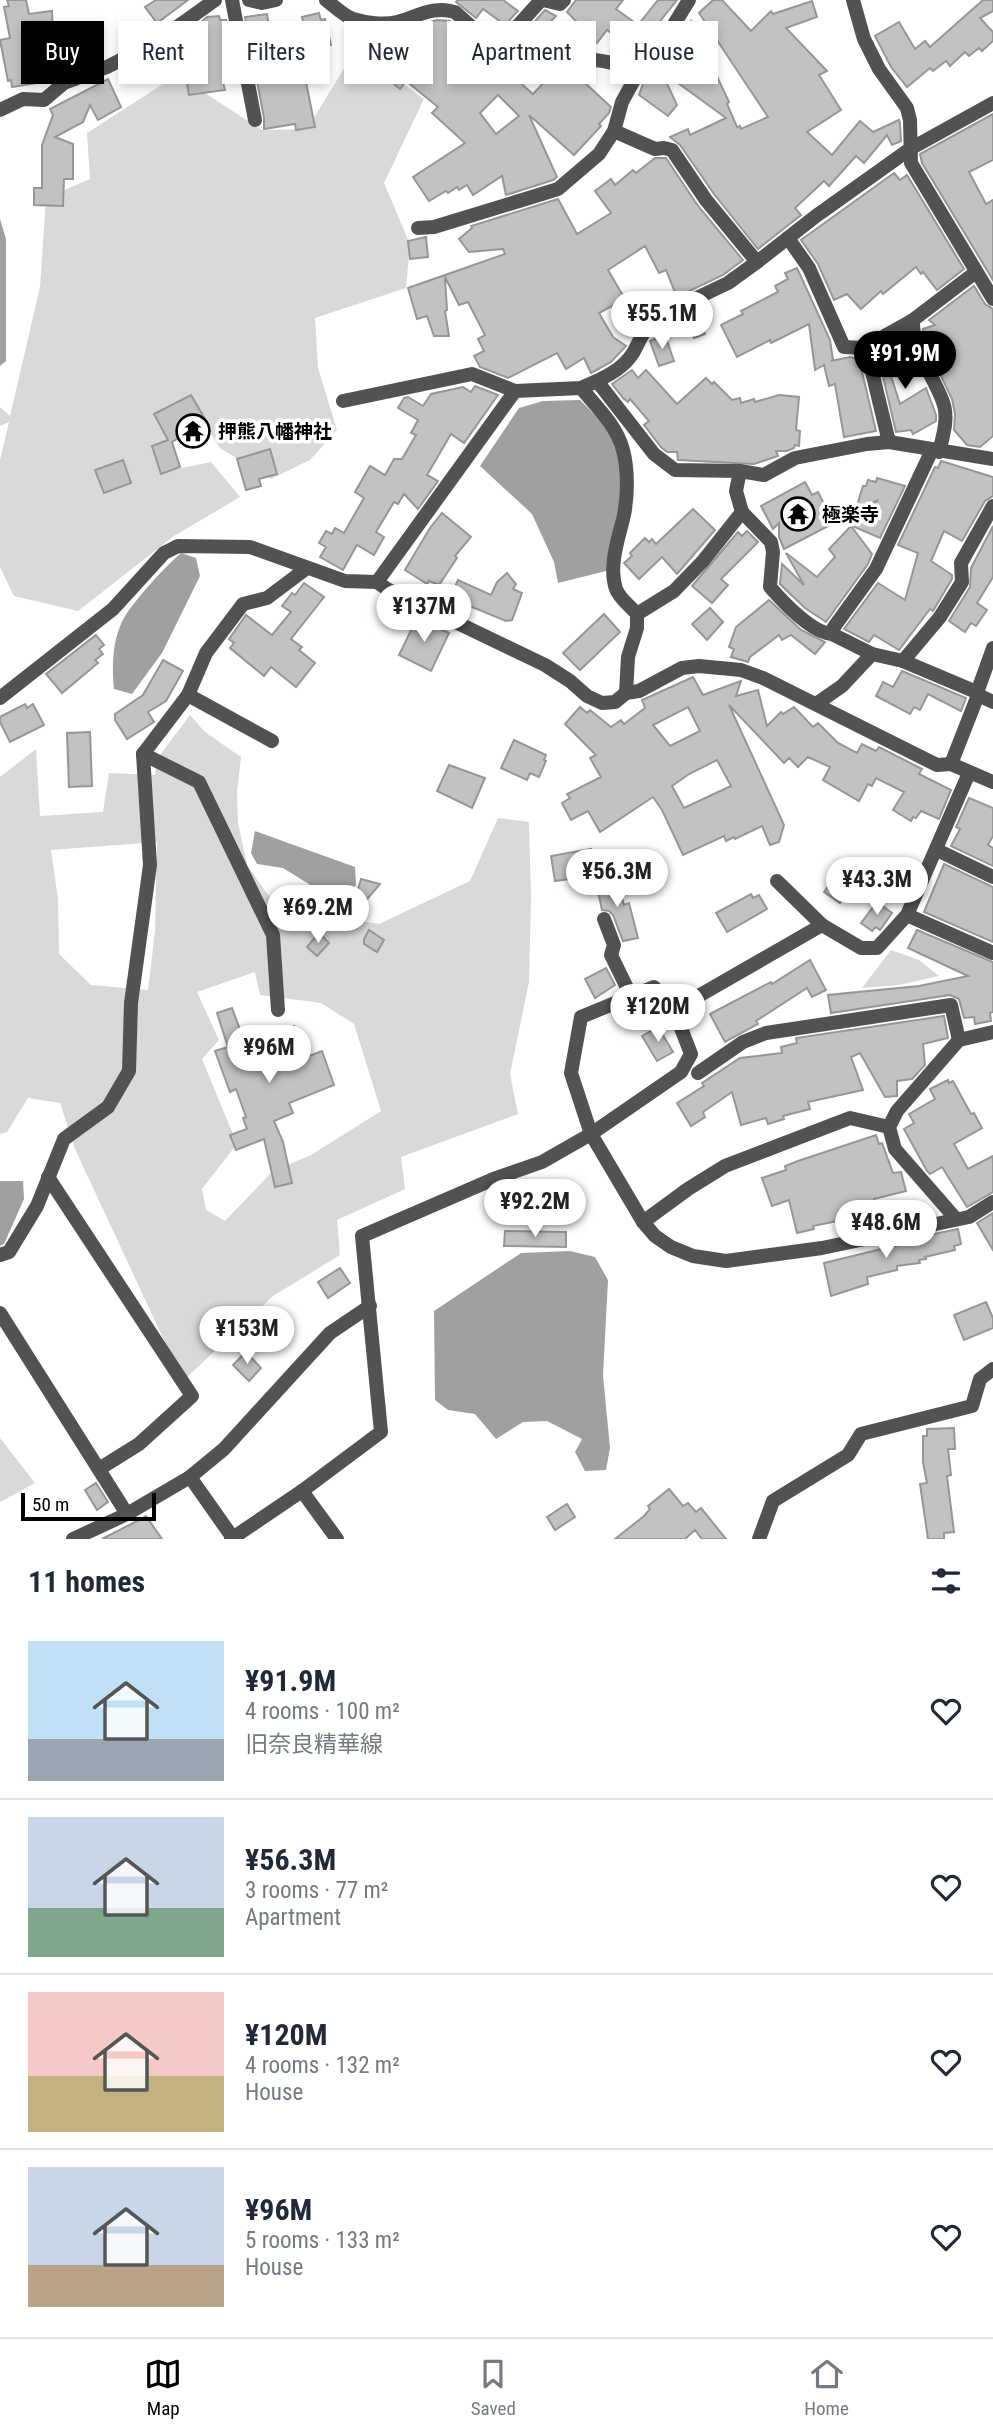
<!DOCTYPE html>
<meta charset="utf-8">
<style>
:root{--surface:#fff;--page:#f2f2f3;--text:#1f2937;--muted:#747a83;--line:#e0e1e3;--accent:#000}
body{margin:0;font-family:"Roboto Condensed","Noto Sans JP",sans-serif;background:var(--page);color:var(--text);height:100vh;display:flex;flex-direction:column;font-size:26px;white-space:nowrap}
*{box-sizing:border-box;margin:0}
p{font-size:23px;color:var(--muted)}
.icon{flex:none;width:38px;height:38px;fill:none;stroke:currentColor;stroke-width:2;stroke-linecap:round;stroke-linejoin:round}
.map{position:relative;height:1539px;overflow:hidden}
.panel{display:flex;flex-direction:column;background:var(--surface);flex:1}
.panel>*{flex:none}
.hud{position:absolute;left:21px;top:21px;width:952px;height:63px;display:flex;gap:14px}
.scale{position:absolute;left:21px;bottom:18px;width:135px;box-sizing:border-box;padding-left:7px;border:4px solid #000;border-top:0;font-size:19px;line-height:24px;white-space:nowrap;color:#000;-webkit-text-stroke:5px #fff;paint-order:stroke}
.price{position:absolute;translate:-50% -60px;padding:0 16px;border-radius:24px;background:#fff;color:#222;font-size:23px;line-height:46px;filter:drop-shadow(0 2px 4px #0008)}
.price::after{content:'';position:absolute;left:50%;top:42px;width:21px;height:16px;margin-left:-10px;background:inherit;clip-path:polygon(0 0,100% 0,50% 100%)}
.price.selected{background:var(--accent);color:#fff}
ul{padding:0;list-style:none}
li{display:flex;align-items:center;gap:21px;height:175px;padding:0 28px}
li+li{border-top:2px solid var(--line)}
li span{display:grid;place-items:center;flex:none;width:196px;height:140px;border-radius:0px;color:#555}
li>.icon{margin-inline-start:auto}
span .icon{width:84px;height:84px;fill:#fffc;stroke-width:1}
li b{font-size:30px}
h2{display:flex;justify-content:space-between;align-items:center;height:84px;padding:0 28px;font-size:30px}
.tag{padding:0 24px;border-radius:0px;background:var(--surface);box-shadow:0 4px 10px #0003;font-size:24px;line-height:63px}
.tag.selected{background:var(--accent);color:#fff}
.dock{display:flex;justify-content:space-around;align-items:center;height:98px;border-top:2px solid var(--line);background:var(--surface);font-size:19px;color:var(--muted)}
.dock a{display:grid;justify-items:center;gap:4px}
.dock .selected{color:var(--accent)}
.map>svg:first-child{display:block}
.green{fill:#d9d9d9;fill-rule:evenodd}
.water{fill:#a0a0a0}
.building{fill:#c2c2c2;stroke:#969696;stroke-width:2;fill-rule:evenodd}
.lines{fill:none;stroke-linecap:round;stroke-linejoin:round}
.minor{stroke:#525252;stroke-width:14}
.labels{text-anchor:middle;stroke-width:7;stroke-linejoin:round;paint-order:stroke}
.poi-label{font-size:19px;font-weight:bold;fill:#000;stroke:#fff;text-anchor:start}
</style>
<div class="map">
<svg width="993" height="1539" viewBox="0 0 993 1539">
<rect width="100%" height="100%" fill="#fff"/>
<g class="green">
<polygon points="356,49 424,99 384,183 410,244 406,288 315,318 318,368 337,430 310,460 271,479 220,448 196,410 163,422 177,469 211,462 240,497 174,536 78,611 14,596 0,567 0,460 9,422 0,426 0,407 10,416 40,287 46,198 90,179 87,133 177,75 262,130 307,129"/>
<path d="M190,715l15,17 36,25 -4,35 1,31 9,42 35,50 63,3 34,6 91,-43 28,-63 31,4 2,77 -2,83 -19,92 8,40 -117,43 4,32 -68,31 3,35 -67,41 -90,85 -108,-232 -15,-46 -32,-5 -21,34 -7,2v-357l36,-28 4,67 63,-4 6,-39 46,2 2,-16zM157,842l-2,89 -7,59 -57,-5 -32,-31 -1,-55 -7,-49zM255,972l5,23 61,8 33,21 27,87 -70,44 -38,16 -48,50 -19,-11 -4,-21 35,-45 -35,-85 17,-19 -22,-48z"/>
<polygon points="891,950 919,960 939,976 899,985 862,988"/>
<polygon points="0,1438 35,1483 0,1502"/>
</g>
<g class="water">
<polygon points="0,219 6,239 6,361 0,366"/>
<polygon points="580,400 613,433 626,471 610,570 558,583 554,562 532,514 480,466 519,408 543,401"/>
<path d="M181,553l15,5 4,18 -38,77 -30,41 -18,-5c-2,-22 -2,-45 7,-65 8,-19 44,-57 60,-71z"/>
<polygon points="255,831 355,867 356,885 341,904 283,868 257,864 251,853"/>
<polygon points="0,1181 23,1181 24,1199 4,1244 0,1246"/>
<polygon points="570,1251 595,1257 608,1280 603,1375 610,1448 606,1470 585,1471 575,1452 582,1439 547,1421 523,1422 496,1439 475,1414 448,1410 435,1400 434,1311 521,1253"/>
</g>
<g class="building">
<polygon points="7,0 26,0 29,14 52,11 53,35 30,38 37,83 12,87 11,80 8,81 0,40 10,38 4,7 9,6"/>
<polygon points="156,0 188,0 157,23 145,7"/>
<polygon points="458,0 503,0 518,11 505,25 483,9 476,18 456,2"/>
<polygon points="576,0 623,0 616,9 638,25 658,0 677,0 641,45 615,26 611,33 607,30 597,43 567,12"/>
<polygon points="713,0 722,0 751,31 771,11 773,14 812,1 817,17 786,28 827,71 819,75 841,110 807,132 832,155 860,121 873,132 899,120 900,123 901,141 892,145 887,135 864,163 856,156 829,186 824,181 795,208 801,215 758,249 714,194 680,145 670,137 688,129 690,135 726,118 663,72 682,46 676,39 691,21 729,102 727,104 737,127 740,126 741,129 768,117 699,13"/>
<polygon points="983,0 993,0 993,11 980,18 993,32 993,41 982,51 979,48 969,56 965,52 950,66 946,61 933,71 930,68 907,87 891,67 875,36 899,22 915,49 925,41 930,47"/>
<polygon points="545,10 556,16 518,56 510,49"/>
<polygon points="319,13 321,20 325,19 331,45 300,52 315,127 296,130 295,124 264,129 264,118 245,17 267,14 272,44 306,36 302,17"/>
<polygon points="219,16 220,20 226,20 232,49 223,51 228,82 223,82 225,90 189,95 183,59 170,61 167,46 172,42 201,37 200,23 207,17"/>
<path d="M437,20l13,1 83,73 17,-18 2,1 5,-4 6,6 8,-9 40,37 -2,6 -10,11 2,2 -27,29 -45,-40 28,62 -4,3 -47,15 -4,-19 -29,19 -6,-10 -8,5 -2,-3 -9,6 -2,-2 -17,10 -16,-24 52,-34 -33,-30 6,-6 -32,-26 -6,8 -13,-11 6,-7 -9,-7 31,-38zM498,95l21,21 -23,18 -16,-21z"/>
<polygon points="658,64 677,105 668,116 639,95 643,84"/>
<polygon points="108,79 121,107 98,120 90,105 83,122 55,137 73,144 73,179 64,179 63,206 34,205 34,188 42,188 42,145 53,115 50,109"/>
<polygon points="993,114 993,160 969,172 986,204 993,200 993,280 922,163 920,154"/>
<polygon points="655,158 666,158 698,206 743,260 723,275 677,297 666,270 659,273 645,246 608,270 625,299 599,313 613,337 626,346 611,362 591,373 584,358 566,369 557,353 508,378 480,367 474,356 484,351 478,339 485,335 468,302 459,305 445,277 447,310 445,311 449,336 434,336 427,316 417,319 408,288 505,254 503,249 469,252 459,239 472,228 471,226 558,199 577,234 611,213 595,191 611,179 615,185 633,170 636,173"/>
<polygon points="894,173 900,180 907,175 964,269 937,290 923,272 921,274 916,267 883,294 881,291 861,309 847,294 834,300 818,264 801,240"/>
<polygon points="426,237 428,257 410,259 408,241"/>
<polygon points="797,268 830,340 833,360 831,361 850,357 859,359 876,431 844,437 835,384 829,386 824,365 815,370 809,324 771,343 770,340 737,357 721,325 743,314 741,311 778,292 775,286 788,279 785,273"/>
<polygon points="974,286 985,304 993,309 993,436 980,447 967,445 954,430 955,414 952,399 928,349 923,329 935,325 929,320"/>
<polygon points="696,309 705,334 694,338 684,315"/>
<polygon points="665,335 674,361 659,366 650,341"/>
<polygon points="905,336 913,362 889,370 900,404 926,388 936,415 936,421 913,434 911,430 896,432 877,351"/>
<polygon points="632,370 638,378 646,370 677,404 706,378 712,384 714,382 732,400 740,398 741,403 754,399 755,402 779,395 799,397 796,430 800,431 799,446 795,445 794,448 787,451 776,451 778,456 754,464 678,460 677,452 667,452 661,447 644,425 649,421 630,399 628,402 623,398 612,384"/>
<polygon points="475,386 498,395 464,443 451,434 427,475 438,481 418,509 404,494 398,504 394,502 376,532 384,537 374,555 357,545 343,570 320,557 326,547 319,543 326,531 332,534 335,528 344,533 364,498 355,492 370,466 385,475 394,459 402,459 416,435 411,433 418,420 398,408 404,398 408,397 423,406 431,394 463,387 471,392"/>
<polygon points="191,395 205,419 195,424 197,428 172,442 180,467 161,474 152,446 168,440 154,414"/>
<polygon points="270,449 277,474 259,479 261,486 246,490 237,459"/>
<polygon points="123,460 131,483 104,493 95,470"/>
<polygon points="941,461 993,477 993,496 985,501 962,541 944,531 931,561 952,575 952,579 933,611 930,609 899,650 874,635 869,642 844,629 878,583 905,600 918,553 898,545 935,467 938,468"/>
<polygon points="877,478 905,486 880,538 852,526 878,500 855,512 863,486 866,486 868,480 876,482"/>
<polygon points="805,482 812,495 818,492 834,523 784,549 779,537 779,523 773,529 761,506"/>
<polygon points="693,509 715,530 677,574 662,557 639,579 624,563 632,556 630,553 645,538 649,542 652,539 656,544"/>
<polygon points="442,513 471,537 455,556 457,558 439,585 429,581 427,584 405,570 430,528"/>
<polygon points="851,526 872,554 868,564 826,622 805,608 780,584 782,564 804,585 786,553 817,577 835,557 829,549"/>
<polygon points="993,526 993,577 977,603 987,610 976,626 971,623 965,632 949,621 970,587 971,568"/>
<polygon points="747,531 758,542 721,579 728,585 712,603 692,586 738,532 742,536"/>
<polygon points="507,573 516,584 513,589 522,593 512,620 506,621 450,598 458,580 491,595 497,582"/>
<polygon points="304,583 324,597 291,639 302,647 299,650 315,663 296,687 271,667 264,676 230,648 234,643 229,639 246,615 272,635 291,612 282,606 292,593 295,595"/>
<polygon points="769,600 801,630 825,642 815,654 791,635 782,640 779,635 750,657 748,662 731,657 734,649 729,647 736,627"/>
<polygon points="710,608 723,622 707,640 692,624"/>
<polygon points="604,614 620,632 580,670 563,653"/>
<polygon points="417,618 449,633 431,671 399,655"/>
<polygon points="96,635 104,645 99,649 103,654 95,660 98,663 62,693 46,674"/>
<polygon points="163,660 183,671 166,701 148,712 154,722 127,739 115,720 115,714 143,695"/>
<polygon points="902,671 966,698 961,711 928,694 920,710 914,707 910,714 876,696 883,682 893,687"/>
<path d="M693,677l10,18 38,-14 -5,15 22,-6 9,36 14,-14 2,2 11,-7 19,20 5,-4 20,20 19,10 5,-9 14,7 3,-4 43,22 -3,5 32,16 -12,29 -18,-8 -5,7 -3,-1 -2,4 -18,-11 11,-18 -28,-14 -4,8 -4,-2 -9,17 -36,-21 7,-13 -22,-10 -10,10 -9,-9 -5,5 -55,-58 55,120 -5,17 -9,3 -8,-19 -27,13 -1,-2 -8,4 -2,-5 -41,19 -21,-45 -9,-13 -53,35 -12,-21 -17,9 -9,-17 8,-5 -3,-4 34,-17 -11,-19 6,-3 -31,-31 15,-17 7,6 3,-3 21,17 10,-7 3,4 21,-16 -3,-8zM688,707l12,24 -30,15 -17,-21zM717,760l14,26 -47,22 -12,-22 17,-12z"/>
<polygon points="25,704 27,708 33,704 44,725 10,742 0,722 0,717"/>
<polygon points="90,732 92,786 69,787 67,733"/>
<polygon points="514,740 546,755 544,760 546,761 539,777 530,773 527,780 501,768"/>
<polygon points="449,765 485,778 472,808 437,791"/>
<polygon points="969,798 993,808 993,836 988,845 993,848 993,866 951,846 960,829 956,827"/>
<polygon points="591,849 596,875 555,881 551,856"/>
<polygon points="944,864 993,887 993,942 924,912"/>
<polygon points="842,868 857,879 840,903 824,892"/>
<polygon points="361,879 380,884 349,920"/>
<polygon points="610,879 611,882 616,882 619,899 622,898 624,905 629,903 638,938 623,941 613,915 609,911 602,910 596,882"/>
<polygon points="751,894 753,898 759,895 767,909 727,932 716,913"/>
<polygon points="877,902 892,913 880,930 876,927 872,931 861,923"/>
<polygon points="369,930 384,940 377,952 364,944 364,939"/>
<polygon points="917,930 993,962 993,1012 990,1013 991,1021 975,1024 974,1017 964,1018 959,999 950,995 831,1013 828,995 919,986 968,976 908,948"/>
<polygon points="319,933 329,943 317,956 307,947"/>
<polygon points="810,960 826,990 812,997 807,988 756,1021 758,1024 725,1042 710,1014 771,982 772,984"/>
<polygon points="606,968 615,985 595,998 585,979"/>
<polygon points="232,1008 245,1043 294,1026 304,1058 322,1051 334,1085 289,1103 293,1113 274,1121 283,1142 292,1183 275,1187 264,1139 236,1150 230,1135 247,1129 243,1118 246,1117 236,1089 230,1092 215,1051 228,1047 217,1013"/>
<polygon points="944,1016 948,1038 923,1044 925,1065 912,1079 897,1081 897,1096 885,1097 860,1053 851,1057 863,1090 808,1102 810,1109 783,1116 784,1119 768,1124 766,1118 741,1125 732,1092 703,1112 705,1117 691,1126 677,1103 704,1086 702,1083 740,1058 782,1053 781,1047 797,1043 796,1038"/>
<polygon points="658,1027 673,1052 657,1061 642,1036"/>
<polygon points="948,1080 949,1083 953,1081 971,1114 974,1113 982,1128 954,1144 968,1169 993,1156 993,1192 967,1207 942,1167 930,1174 927,1171 904,1129 914,1123 909,1114 935,1099 930,1089"/>
<polygon points="876,1135 879,1144 882,1143 893,1173 901,1172 906,1191 874,1199 876,1209 856,1213 857,1217 813,1226 814,1229 797,1233 789,1200 772,1206 762,1178 786,1170 785,1166 798,1161"/>
<polygon points="993,1213 993,1250 977,1223"/>
<polygon points="958,1229 961,1244 954,1246 955,1250 925,1257 926,1259 919,1260 920,1263 897,1266 897,1270 867,1277 868,1284 831,1296 824,1263 902,1244 901,1241"/>
<polygon points="505,1231 566,1232 566,1247 504,1246"/>
<polygon points="340,1268 350,1283 328,1298 318,1282"/>
<polygon points="986,1302 993,1318 993,1328 964,1340 954,1315"/>
<polygon points="246,1352 261,1368 249,1381 233,1365"/>
<polygon points="954,1428 955,1449 948,1449 951,1475 947,1476 954,1532 944,1533 944,1539 928,1539 920,1484 927,1483 923,1462 923,1436 927,1436 927,1429"/>
<polygon points="96,1483 108,1502 97,1510 85,1490"/>
<polygon points="669,1489 683,1506 688,1503 696,1512 701,1508 726,1539 702,1539 695,1530 685,1539 615,1539 644,1516 650,1509 648,1506"/>
<polygon points="567,1504 575,1517 555,1530 547,1517"/>
<polygon points="146,1516 162,1539 102,1539 139,1520"/>
</g>
<g class="lines">
<g class="minor">
<polyline points="232,0 255,120"/>
<polyline points="249,0 262,3 276,0"/>
<path d="M326,0c8,6 18,16 27,19 13,4 31,6 44,3 19,-5 38,-17 58,-10l69,62c45,-19 69,-19 115,-3l26,-32 24,-39"/>
<polyline points="543,0 560,4 564,0"/>
<polyline points="853,0 864,39 879,69 907,108 910,120 911,163 993,299"/>
<polyline points="498,48 541,0"/>
<polyline points="0,110 23,99 44,100 64,83 107,67 156,42 215,0"/>
<polyline points="418,228 434,227 558,189 599,154 614,131 622,102 639,71"/>
<polyline points="788,238 809,268 844,347 863,348 868,355 889,442"/>
<polyline points="757,262 816,216 910,149 993,103"/>
<path d="M913,320c-1,32 20,54 30,82 6,16 0,34 -4,50"/>
<polyline points="863,348 913,320 976,272"/>
<path d="M597,381c14,-7 27,-14 36,-28 8,-14 12,-28 26,-37l69,-33 29,-21 -51,-62 -34,-50 -8,-2 -9,1 -41,-18"/>
<path d="M581,388c15,18 36,38 42,62 5,19 5,45 1,65 -5,22 -16,51 -8,74 3,9 15,18 21,25v14l-9,29 -2,36"/>
<polyline points="343,401 472,374 515,391"/>
<polyline points="932,450 876,569 834,627 832,634 872,654 903,661 974,691 978,695 993,702"/>
<path d="M742,512l29,30 2,10 -3,35c13,15 42,46 62,47"/>
<polyline points="377,582 515,391 581,388 597,381 654,454 675,470 740,471 764,475 795,458 867,444 889,442 993,459"/>
<polyline points="637,614 674,591 703,561 742,512 736,491 740,471"/>
<polyline points="903,661 940,617 962,582 961,563 993,506"/>
<polyline points="188,695 272,741"/>
<polyline points="0,698 113,609 164,553 178,546 250,547 345,581 377,582 387,589 545,665 570,681 587,696 602,703 615,702 626,693 639,691 682,668 699,666 741,670 763,678 937,765 951,764 993,782"/>
<polyline points="816,704 842,686 872,654"/>
<polyline points="143,754 199,782 273,935 278,1010"/>
<polyline points="951,764 978,695 978,690 993,648"/>
<polyline points="937,850 993,877"/>
<polyline points="777,881 822,925 861,948 877,948 907,915 969,773"/>
<polyline points="907,915 993,953"/>
<polyline points="604,919 614,945 611,955 631,996"/>
<polyline points="822,925 674,1010 654,987 581,1017 571,1073 591,1134 643,1222 655,1236 671,1247 693,1256 726,1261 822,1248 969,1217 993,1202"/>
<polyline points="698,1073 743,1042 766,1033 951,1005 959,1040"/>
<polyline points="48,1177 192,1396 139,1444 99,1469"/>
<polyline points="956,1219 895,1149 889,1127 897,1111 959,1040 993,1032"/>
<polyline points="643,1222 688,1189 725,1166 850,1118 889,1127"/>
<polyline points="0,1255 9,1252 37,1206 64,1139 108,1107 129,1071 131,1003 150,865 143,754 188,695 206,653 243,604 267,598 307,568"/>
<polyline points="0,1313 127,1514"/>
<polyline points="190,1477 233,1538"/>
<polyline points="302,1491 337,1539"/>
<polyline points="73,1539 127,1514 190,1477 224,1449 330,1333 370,1306"/>
<polyline points="231,1539 302,1491 381,1432 362,1236 496,1178 542,1162 591,1134 681,1072 691,1054 674,1010"/>
<polyline points="759,1539 773,1501 848,1455 861,1434 972,1406 980,1379 993,1369"/>
</g>
</g>
<defs>
<symbol id="temple-ring" viewBox="-11 -11 22 22"><circle r="9.5" fill="#fff" stroke="#000" stroke-width="1.5"/><path d="M0-6L5-2H3V0L6.5 2.5H4V6H1.5V3h-3V6H-4V2.5H-6.5L-3 0V-2H-5Z" fill="#000"/></symbol>
</defs>
<g fill-rule="evenodd">
<use href="#temple-ring" x="174" y="412" width="38" height="38"/>
<use href="#temple-ring" x="779" y="495" width="38" height="38"/>
</g>
<g class="labels">
<g class="poi-label">
<text x="218" y="438">押熊八幡神社</text>
<text x="822" y="521">極楽寺</text>
</g>
</g>
</svg>
<div class="scale">50 m</div>
<b class="price" style="left:662px;top:351px">¥55.1M</b>
<b class="price selected" style="left:905px;top:391px">¥91.9M</b>
<b class="price" style="left:424px;top:644px">¥137M</b>
<b class="price" style="left:617px;top:909px">¥56.3M</b>
<b class="price" style="left:877px;top:917px">¥43.3M</b>
<b class="price" style="left:318px;top:945px">¥69.2M</b>
<b class="price" style="left:658px;top:1044px">¥120M</b>
<b class="price" style="left:269px;top:1085px">¥96M</b>
<b class="price" style="left:535px;top:1239px">¥92.2M</b>
<b class="price" style="left:886px;top:1260px">¥48.6M</b>
<b class="price" style="left:247px;top:1366px">¥153M</b>
<div class="hud">
<a class="tag selected">Buy</a>
<a class="tag">Rent</a>
<a class="tag">Filters</a>
<a class="tag">New</a>
<a class="tag">Apartment</a>
<a class="tag">House</a>
</div>
</div>
<section class="panel">
<h2>11 homes<svg class="icon" aria-label="filters" viewBox="0 0 24 24"><path d="M4 7h16M4 17h16"/><circle cx="9" cy="7" r="2"/><circle cx="15" cy="17" r="2"/></svg></h2>
<ul>
<li><span style="background:linear-gradient(#bfe0f5 70%,#9aa5b1 0)"><svg class="icon" aria-label="home" viewBox="0 0 24 24"><path d="M3 11l9-7 9 7M6 9v11h12V9"/></svg></span><div><b>¥91.9M</b><p>4 rooms · 100 m²</p><p>旧奈良精華線</p></div><svg class="icon" aria-label="heart" viewBox="0 0 24 24"><path d="M12 20l-8-8c-3-5 5-10 8-4 3-6 11-1 8 4z"/></svg></li>
<li><span style="background:linear-gradient(#c9d6e8 65%,#7fa58c 0)"><svg class="icon" aria-label="home" viewBox="0 0 24 24"><path d="M3 11l9-7 9 7M6 9v11h12V9"/></svg></span><div><b>¥56.3M</b><p>3 rooms · 77 m²</p><p>Apartment</p></div><svg class="icon" aria-label="heart" viewBox="0 0 24 24"><path d="M12 20l-8-8c-3-5 5-10 8-4 3-6 11-1 8 4z"/></svg></li>
<li><span style="background:linear-gradient(#f6c9c9 60%,#c2b280 0)"><svg class="icon" aria-label="home" viewBox="0 0 24 24"><path d="M3 11l9-7 9 7M6 9v11h12V9"/></svg></span><div><b>¥120M</b><p>4 rooms · 132 m²</p><p>House</p></div><svg class="icon" aria-label="heart" viewBox="0 0 24 24"><path d="M12 20l-8-8c-3-5 5-10 8-4 3-6 11-1 8 4z"/></svg></li>
<li><span style="background:linear-gradient(#c9d6e8 70%,#b9a48a 0)"><svg class="icon" aria-label="home" viewBox="0 0 24 24"><path d="M3 11l9-7 9 7M6 9v11h12V9"/></svg></span><div><b>¥96M</b><p>5 rooms · 133 m²</p><p>House</p></div><svg class="icon" aria-label="heart" viewBox="0 0 24 24"><path d="M12 20l-8-8c-3-5 5-10 8-4 3-6 11-1 8 4z"/></svg></li>
</ul>
</section>
<nav class="dock">
<a class="selected"><svg class="icon" aria-label="map" viewBox="0 0 24 24"><path d="M3 6l6-2 6 2 6-2v14l-6 2-6-2-6 2zM9 4v14M15 6v14"/></svg>Map</a>
<a><svg class="icon" aria-label="saved" viewBox="0 0 24 24"><path d="M7 4h10v16l-5-4-5 4z"/></svg>Saved</a>
<a><svg class="icon" aria-label="home" viewBox="0 0 24 24"><path d="M3 11l9-7 9 7M6 9v11h12V9"/></svg>Home</a>
</nav>
